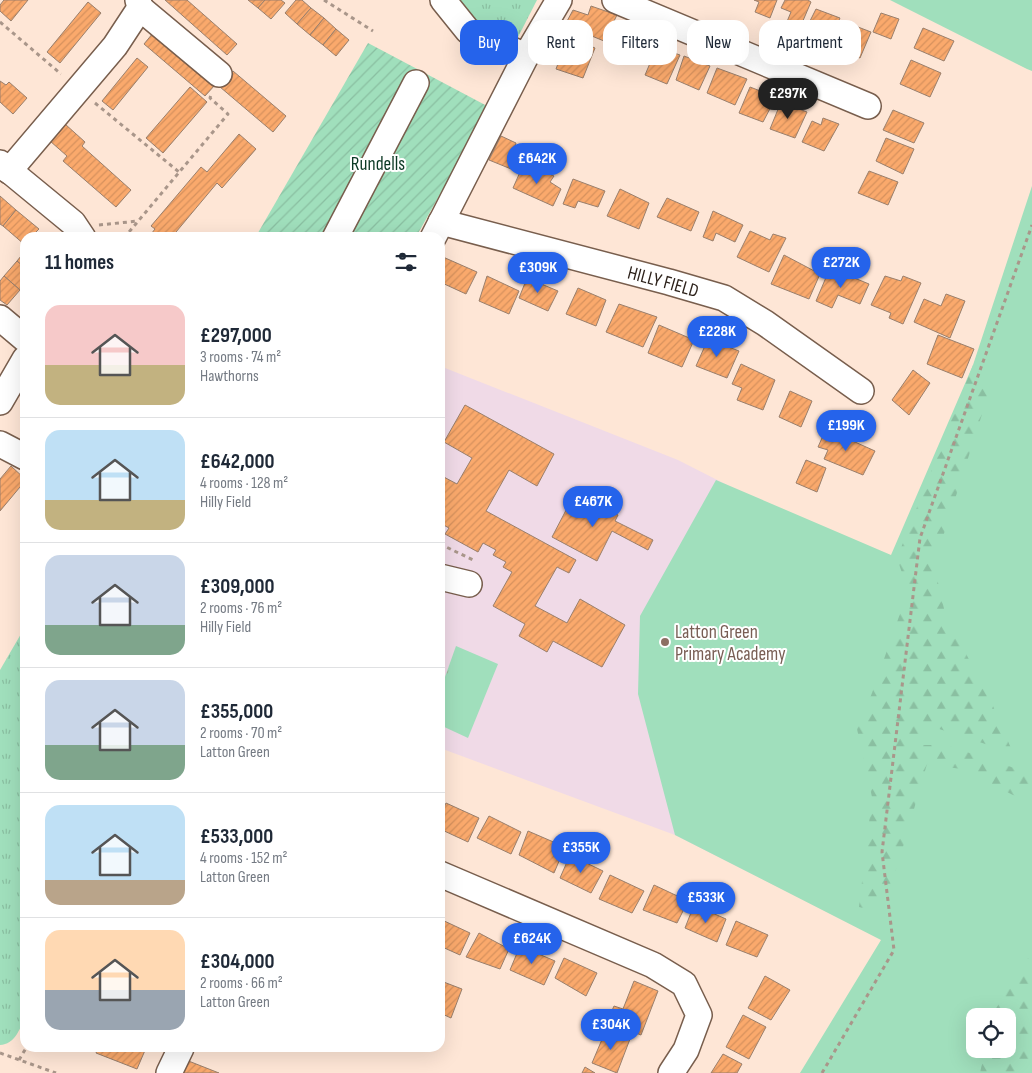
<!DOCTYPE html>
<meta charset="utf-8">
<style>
:root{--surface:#fff;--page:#f2f2f3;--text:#1f2937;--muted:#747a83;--line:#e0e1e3;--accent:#2563eb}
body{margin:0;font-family:"Sofia Sans Condensed",sans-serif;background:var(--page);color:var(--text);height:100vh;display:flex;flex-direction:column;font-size:19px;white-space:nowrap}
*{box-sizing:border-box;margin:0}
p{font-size:16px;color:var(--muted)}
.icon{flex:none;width:28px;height:28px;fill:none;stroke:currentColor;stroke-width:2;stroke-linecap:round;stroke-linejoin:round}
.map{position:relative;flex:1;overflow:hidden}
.details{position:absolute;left:20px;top:232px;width:425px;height:820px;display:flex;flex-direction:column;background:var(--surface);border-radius:15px;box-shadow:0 5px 20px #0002}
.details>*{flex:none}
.banner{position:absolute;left:460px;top:20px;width:475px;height:45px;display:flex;gap:10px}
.controls{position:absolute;left:966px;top:1008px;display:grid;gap:10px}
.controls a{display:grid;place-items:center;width:50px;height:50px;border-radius:10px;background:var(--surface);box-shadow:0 5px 20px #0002;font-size:25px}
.price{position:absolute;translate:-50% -42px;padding:0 11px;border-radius:18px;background:var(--accent);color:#fff;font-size:16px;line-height:32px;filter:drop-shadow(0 1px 2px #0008)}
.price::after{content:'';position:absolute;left:50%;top:30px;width:15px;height:11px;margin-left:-8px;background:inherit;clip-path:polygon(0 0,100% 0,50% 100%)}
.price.current{background:#222;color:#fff}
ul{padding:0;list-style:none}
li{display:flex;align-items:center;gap:15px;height:125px;padding:0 25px}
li+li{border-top:1px solid var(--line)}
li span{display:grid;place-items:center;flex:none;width:140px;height:100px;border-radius:15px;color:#555}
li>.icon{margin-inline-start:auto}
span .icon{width:60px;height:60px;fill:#fffc;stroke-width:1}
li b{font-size:21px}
h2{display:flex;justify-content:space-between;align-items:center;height:60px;padding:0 25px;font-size:21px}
.tag{padding:0 18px;border-radius:15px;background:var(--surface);box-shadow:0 5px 20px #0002;font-size:18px;line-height:45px}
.tag.current{background:var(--accent);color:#fff}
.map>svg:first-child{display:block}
.education{fill:#f0dae7}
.grass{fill:#a0dfbc;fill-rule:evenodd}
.forest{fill:url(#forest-firs)}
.park{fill:url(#park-tufts)}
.garden{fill:url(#garden-furrows)}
.building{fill:url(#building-hatch);stroke:#997f6c}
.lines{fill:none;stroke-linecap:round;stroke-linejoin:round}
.minor-casing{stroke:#785e4d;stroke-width:28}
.path{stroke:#a9968a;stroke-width:3;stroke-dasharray:4 4;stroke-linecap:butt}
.minor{stroke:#fff;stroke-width:25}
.education-dot{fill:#8d6e63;stroke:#fff;stroke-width:2}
.labels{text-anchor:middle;stroke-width:4;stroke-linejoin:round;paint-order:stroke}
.park-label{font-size:19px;fill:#0b3824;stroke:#fff}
.street-label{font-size:19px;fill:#2c211a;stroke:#fff}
.education-label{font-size:19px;fill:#785e54;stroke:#fff;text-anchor:start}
</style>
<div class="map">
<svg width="1032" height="1073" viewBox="0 0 1032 1073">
<defs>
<pattern id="forest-firs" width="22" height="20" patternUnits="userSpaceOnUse" patternTransform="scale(1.25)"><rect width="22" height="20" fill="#a0dfbc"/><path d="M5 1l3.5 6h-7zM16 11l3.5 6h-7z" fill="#8abfa1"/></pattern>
<pattern id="park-tufts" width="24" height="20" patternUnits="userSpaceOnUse" patternTransform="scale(1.25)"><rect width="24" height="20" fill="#a0dfbc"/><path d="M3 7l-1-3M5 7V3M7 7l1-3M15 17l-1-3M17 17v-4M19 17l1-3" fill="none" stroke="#8abfa1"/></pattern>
<pattern id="garden-furrows" width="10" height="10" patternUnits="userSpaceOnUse" patternTransform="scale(1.25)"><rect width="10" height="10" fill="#a0dfbc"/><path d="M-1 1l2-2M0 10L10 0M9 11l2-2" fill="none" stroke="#8abfa1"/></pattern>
<pattern id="building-hatch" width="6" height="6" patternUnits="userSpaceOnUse" patternTransform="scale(1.25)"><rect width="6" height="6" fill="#faa96c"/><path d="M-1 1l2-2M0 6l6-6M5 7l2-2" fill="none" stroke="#d6915d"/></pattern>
</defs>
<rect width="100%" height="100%" fill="#fee6d6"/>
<polygon class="education" points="440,366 678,460 796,520 855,926 675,835 440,748"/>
<g class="grass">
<polygon points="890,0 1032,0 1032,71 1027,69"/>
<path d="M1032,186v887h-232l81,-133 -206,-105 -37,-141 2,-78 76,-136 175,75 82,-190zM975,1016h33v33h-33z"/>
<polygon points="456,646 498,664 468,738 440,725 440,691"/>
</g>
<g class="forest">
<polygon points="973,365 991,386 934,565 945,613 993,706 1013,753 930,726 914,745 946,745 1032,774 1032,800 1013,795 961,769 927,764 899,861 880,912 859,907 872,797 857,729 872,693 908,591 897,558"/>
<polygon points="1032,952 1032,1073 980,1073 985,1049 1008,1049 1008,1016 993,1016 995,1010"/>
</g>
<g class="park">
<polygon points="457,0 537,0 515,43 465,15"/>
<path d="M25,627v391c-6,12 -10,26 -25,27v-375z"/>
</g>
<polygon class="garden" points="368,43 489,107 416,237 255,238"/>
<g class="building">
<polygon points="4,0 28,0 11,21 0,11 0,5"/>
<polygon points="165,0 187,0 237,44 227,55"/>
<polygon points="248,0 265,0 258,8"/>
<polygon points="265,0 281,0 285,3 271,19 258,8"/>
<polygon points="296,0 302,0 311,8 297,24 285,13"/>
<polygon points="754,0 777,0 770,18 755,12 759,2"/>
<polygon points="785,0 808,0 811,2 799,30 786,24 791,12 781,8"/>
<polygon points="88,2 101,13 60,63 47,52"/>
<polygon points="591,6 617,15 604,41 565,25 573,10 588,15"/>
<polygon points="311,8 324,18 310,35 297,24"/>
<polygon points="816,9 840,18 828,44 814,38 817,29 808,25"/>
<polygon points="881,13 899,19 891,39 873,32"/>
<polygon points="324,18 336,29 323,45 310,35"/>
<polygon points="845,22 871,32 860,58 845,52 849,44 837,38"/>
<polygon points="923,28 954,41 944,61 914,48"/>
<polygon points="336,29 349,40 336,56 323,45"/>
<polygon points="153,33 215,85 205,96 144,44"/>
<polygon points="568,37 595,48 583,78 556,69"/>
<polygon points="657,47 680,55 667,84 645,75"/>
<polygon points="684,56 710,66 699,90 676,80"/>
<polygon points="137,58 148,67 113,110 102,101"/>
<polygon points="911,60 941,73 930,97 900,84"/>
<polygon points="717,68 747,79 735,105 707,93"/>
<polygon points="233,71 286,116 273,132 220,87"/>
<polygon points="0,81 6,85 9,82 27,98 13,114 0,102"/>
<polygon points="190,87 207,102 163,153 146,138"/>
<polygon points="750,87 776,97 763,122 739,113"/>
<polygon points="781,102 807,112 795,138 770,129"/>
<polygon points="893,110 924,123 914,143 883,130"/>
<polygon points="823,118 839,124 824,151 802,142 812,121 821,125"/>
<polygon points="65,124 85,142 82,146 131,190 116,207 63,161 67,156 50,141"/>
<polygon points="239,134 256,149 222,188 217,183 171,238 148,238 155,229 151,226 201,167 207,172"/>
<polygon points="501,136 516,143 514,150 523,155 516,171 489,160"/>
<polygon points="886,138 914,149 903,174 876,161"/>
<polygon points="524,163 554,176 550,182 561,189 553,206 513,188"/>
<polygon points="869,171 898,182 888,205 858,193"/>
<polygon points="573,179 605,191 598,207 578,201 575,208 563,204"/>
<polygon points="620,189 649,203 639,229 607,216"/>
<polygon points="0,196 16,210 3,226 0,224"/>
<polygon points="667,198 699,212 691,231 657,217"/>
<polygon points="16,210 39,229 35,233 40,238 25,238 25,245 3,226"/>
<polygon points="713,211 743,225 735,242 716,233 713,241 703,237"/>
<polygon points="750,231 770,240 773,234 786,238 769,272 737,257"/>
<polygon points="25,251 25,268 17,261"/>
<polygon points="784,255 820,274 809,299 771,284"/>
<polygon points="443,257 477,272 466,294 440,282 440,263"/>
<polygon points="17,261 25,268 25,284 20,290 4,276"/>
<polygon points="830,268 869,284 860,304 838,295 832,308 816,301"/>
<polygon points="4,276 20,290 7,305 0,300 0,281"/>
<polygon points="487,276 519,291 509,314 479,301"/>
<polygon points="885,276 901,281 903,276 921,283 903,324 889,318 891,313 871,305"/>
<polygon points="527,278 558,291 548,311 519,298"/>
<polygon points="578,288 606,300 596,326 566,314"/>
<polygon points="946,294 965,301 950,338 914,322 924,299 941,306"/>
<polygon points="619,304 657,317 643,347 606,332"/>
<polygon points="659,325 694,340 682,367 648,353"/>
<polygon points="938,335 974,349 962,378 927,364"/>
<polygon points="708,339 739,351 727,378 696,366"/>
<polygon points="741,364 775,380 763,410 737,400 742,388 732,384"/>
<polygon points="913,370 930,383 909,415 892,400"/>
<polygon points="790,391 812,401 801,427 779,417"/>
<polygon points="465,405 554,454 537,486 509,470 486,511 576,560 569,573 557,567 535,606 567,623 580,599 625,625 602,667 553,641 547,652 519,636 525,624 493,606 512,572 503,567 506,562 493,555 496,550 483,543 478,552 445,534 449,528 440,523 440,475 457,484 472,458 444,442"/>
<polygon points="826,429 875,451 863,475 824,459 828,450 818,447"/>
<polygon points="806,460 826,468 817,492 796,483"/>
<polygon points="11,466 25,479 25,481 0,511 0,479"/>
<polygon points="575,493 618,515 615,521 653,540 648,550 612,531 597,561 552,537"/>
<polygon points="446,803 479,818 468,842 440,829 440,816"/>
<polygon points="489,816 521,832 511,854 477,838"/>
<polygon points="528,831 565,847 554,873 519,855"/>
<polygon points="570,855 603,871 591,893 560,878"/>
<polygon points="610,875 644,891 632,913 599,899"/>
<polygon points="654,885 688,901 677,923 643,910"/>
<polygon points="694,905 726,919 717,942 685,928"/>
<polygon points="440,919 470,933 460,955 440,946"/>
<polygon points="736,921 768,935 757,957 726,945"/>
<polygon points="479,933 509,949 500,969 466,957"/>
<polygon points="520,946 555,961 544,985 510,970"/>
<polygon points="564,958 597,973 586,996 555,978"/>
<polygon points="765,976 790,990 771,1020 748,1008"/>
<polygon points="441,981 462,989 451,1018 440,1013 440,984"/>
<polygon points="634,981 658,991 641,1035 607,1022 614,1006 623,1009"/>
<polygon points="743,1015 766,1027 749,1059 726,1047"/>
<polygon points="606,1030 630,1039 617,1073 592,1063"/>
<polygon points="98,1048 146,1048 137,1069 96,1053"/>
<polygon points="723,1054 742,1064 737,1073 711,1073"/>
<polygon points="186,1060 219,1073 182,1073"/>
<polygon points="585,1067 595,1073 582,1073"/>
</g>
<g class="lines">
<defs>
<g id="minor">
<polyline points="443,0 468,31 526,56"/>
<polyline points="615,0 868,106"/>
<polyline points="140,8 219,74"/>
<polyline points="0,163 73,223 83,238"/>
<polyline points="9,171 115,46 140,8 138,0"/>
<path id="s1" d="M441,222l228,60 55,16 41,25 96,68"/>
<polyline points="335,238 416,83"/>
<polyline points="433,238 526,56 559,0"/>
<polyline points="0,318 25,339"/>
<polyline points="0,402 25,359"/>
<polyline points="0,444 25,457"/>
<polyline points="440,577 469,584"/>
<polyline points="440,874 653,965 684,984 699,1015 686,1050 671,1073"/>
<polyline points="169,1073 181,1048"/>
</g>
</defs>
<use href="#minor" class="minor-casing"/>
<g class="path">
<polyline points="324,0 373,31"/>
<polyline points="0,22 61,74"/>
<polyline points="95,103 179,172"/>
<polyline points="99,225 138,221"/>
<polyline points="124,238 228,114 210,98 211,95"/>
<polyline points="440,544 473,560"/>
<polyline points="440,669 448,672"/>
<polyline points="0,1053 56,1073"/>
<polyline points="19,1060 26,1048"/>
<polyline points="822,1073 894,950 882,852 920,538 1032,225"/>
</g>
<use href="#minor" class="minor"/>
</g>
<circle class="education-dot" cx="665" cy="642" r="5"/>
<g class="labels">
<g class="park-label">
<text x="378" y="170">Rundells</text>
</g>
<g class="street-label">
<text dy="7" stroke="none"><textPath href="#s1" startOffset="230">HILLY FIELD</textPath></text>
</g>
<g class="education-label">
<text x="675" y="638">Latton Green<tspan x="675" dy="22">Primary Academy</tspan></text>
</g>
</g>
</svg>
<div class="controls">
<a><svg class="icon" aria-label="locate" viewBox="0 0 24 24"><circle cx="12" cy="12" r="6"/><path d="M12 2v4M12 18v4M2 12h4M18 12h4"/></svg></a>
</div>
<b class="price current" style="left:788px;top:120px">£297K</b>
<b class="price" style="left:537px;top:185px">£642K</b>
<b class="price" style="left:841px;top:289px">£272K</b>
<b class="price" style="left:538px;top:294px">£309K</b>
<b class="price" style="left:717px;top:358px">£228K</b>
<b class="price" style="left:846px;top:452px">£199K</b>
<b class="price" style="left:593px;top:528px">£467K</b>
<b class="price" style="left:581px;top:874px">£355K</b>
<b class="price" style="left:706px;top:924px">£533K</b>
<b class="price" style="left:532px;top:965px">£624K</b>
<b class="price" style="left:611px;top:1051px">£304K</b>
<div class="banner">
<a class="tag current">Buy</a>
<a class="tag">Rent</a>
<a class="tag">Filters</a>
<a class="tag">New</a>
<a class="tag">Apartment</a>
</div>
<section class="details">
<h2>11 homes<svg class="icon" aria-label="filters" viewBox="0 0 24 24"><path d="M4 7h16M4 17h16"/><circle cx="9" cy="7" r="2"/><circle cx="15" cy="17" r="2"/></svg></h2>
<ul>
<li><span style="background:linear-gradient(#f6c9c9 60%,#c2b280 0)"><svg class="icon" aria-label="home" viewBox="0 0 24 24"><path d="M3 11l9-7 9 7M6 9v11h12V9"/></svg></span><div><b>£297,000</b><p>3 rooms · 74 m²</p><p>Hawthorns</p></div></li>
<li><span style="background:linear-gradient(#bfe0f5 70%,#c2b280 0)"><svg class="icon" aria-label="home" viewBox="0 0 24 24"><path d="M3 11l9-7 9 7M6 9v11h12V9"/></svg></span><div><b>£642,000</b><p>4 rooms · 128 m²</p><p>Hilly Field</p></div></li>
<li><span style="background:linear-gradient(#c9d6e8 70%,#7fa58c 0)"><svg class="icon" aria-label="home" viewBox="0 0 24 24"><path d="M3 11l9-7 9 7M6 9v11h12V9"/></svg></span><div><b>£309,000</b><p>2 rooms · 76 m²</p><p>Hilly Field</p></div></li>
<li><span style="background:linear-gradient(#c9d6e8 65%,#7fa58c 0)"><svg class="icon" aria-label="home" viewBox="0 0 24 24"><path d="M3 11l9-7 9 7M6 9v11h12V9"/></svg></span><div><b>£355,000</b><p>2 rooms · 70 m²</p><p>Latton Green</p></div></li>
<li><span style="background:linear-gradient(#bfe0f5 75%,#b9a48a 0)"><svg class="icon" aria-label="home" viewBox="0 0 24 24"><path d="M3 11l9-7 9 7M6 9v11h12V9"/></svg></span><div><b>£533,000</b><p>4 rooms · 152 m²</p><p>Latton Green</p></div></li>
<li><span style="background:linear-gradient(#ffd9b3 60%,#9aa5b1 0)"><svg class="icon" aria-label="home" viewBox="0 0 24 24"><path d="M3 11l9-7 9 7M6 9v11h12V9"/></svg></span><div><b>£304,000</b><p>2 rooms · 66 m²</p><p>Latton Green</p></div></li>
</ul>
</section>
</div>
